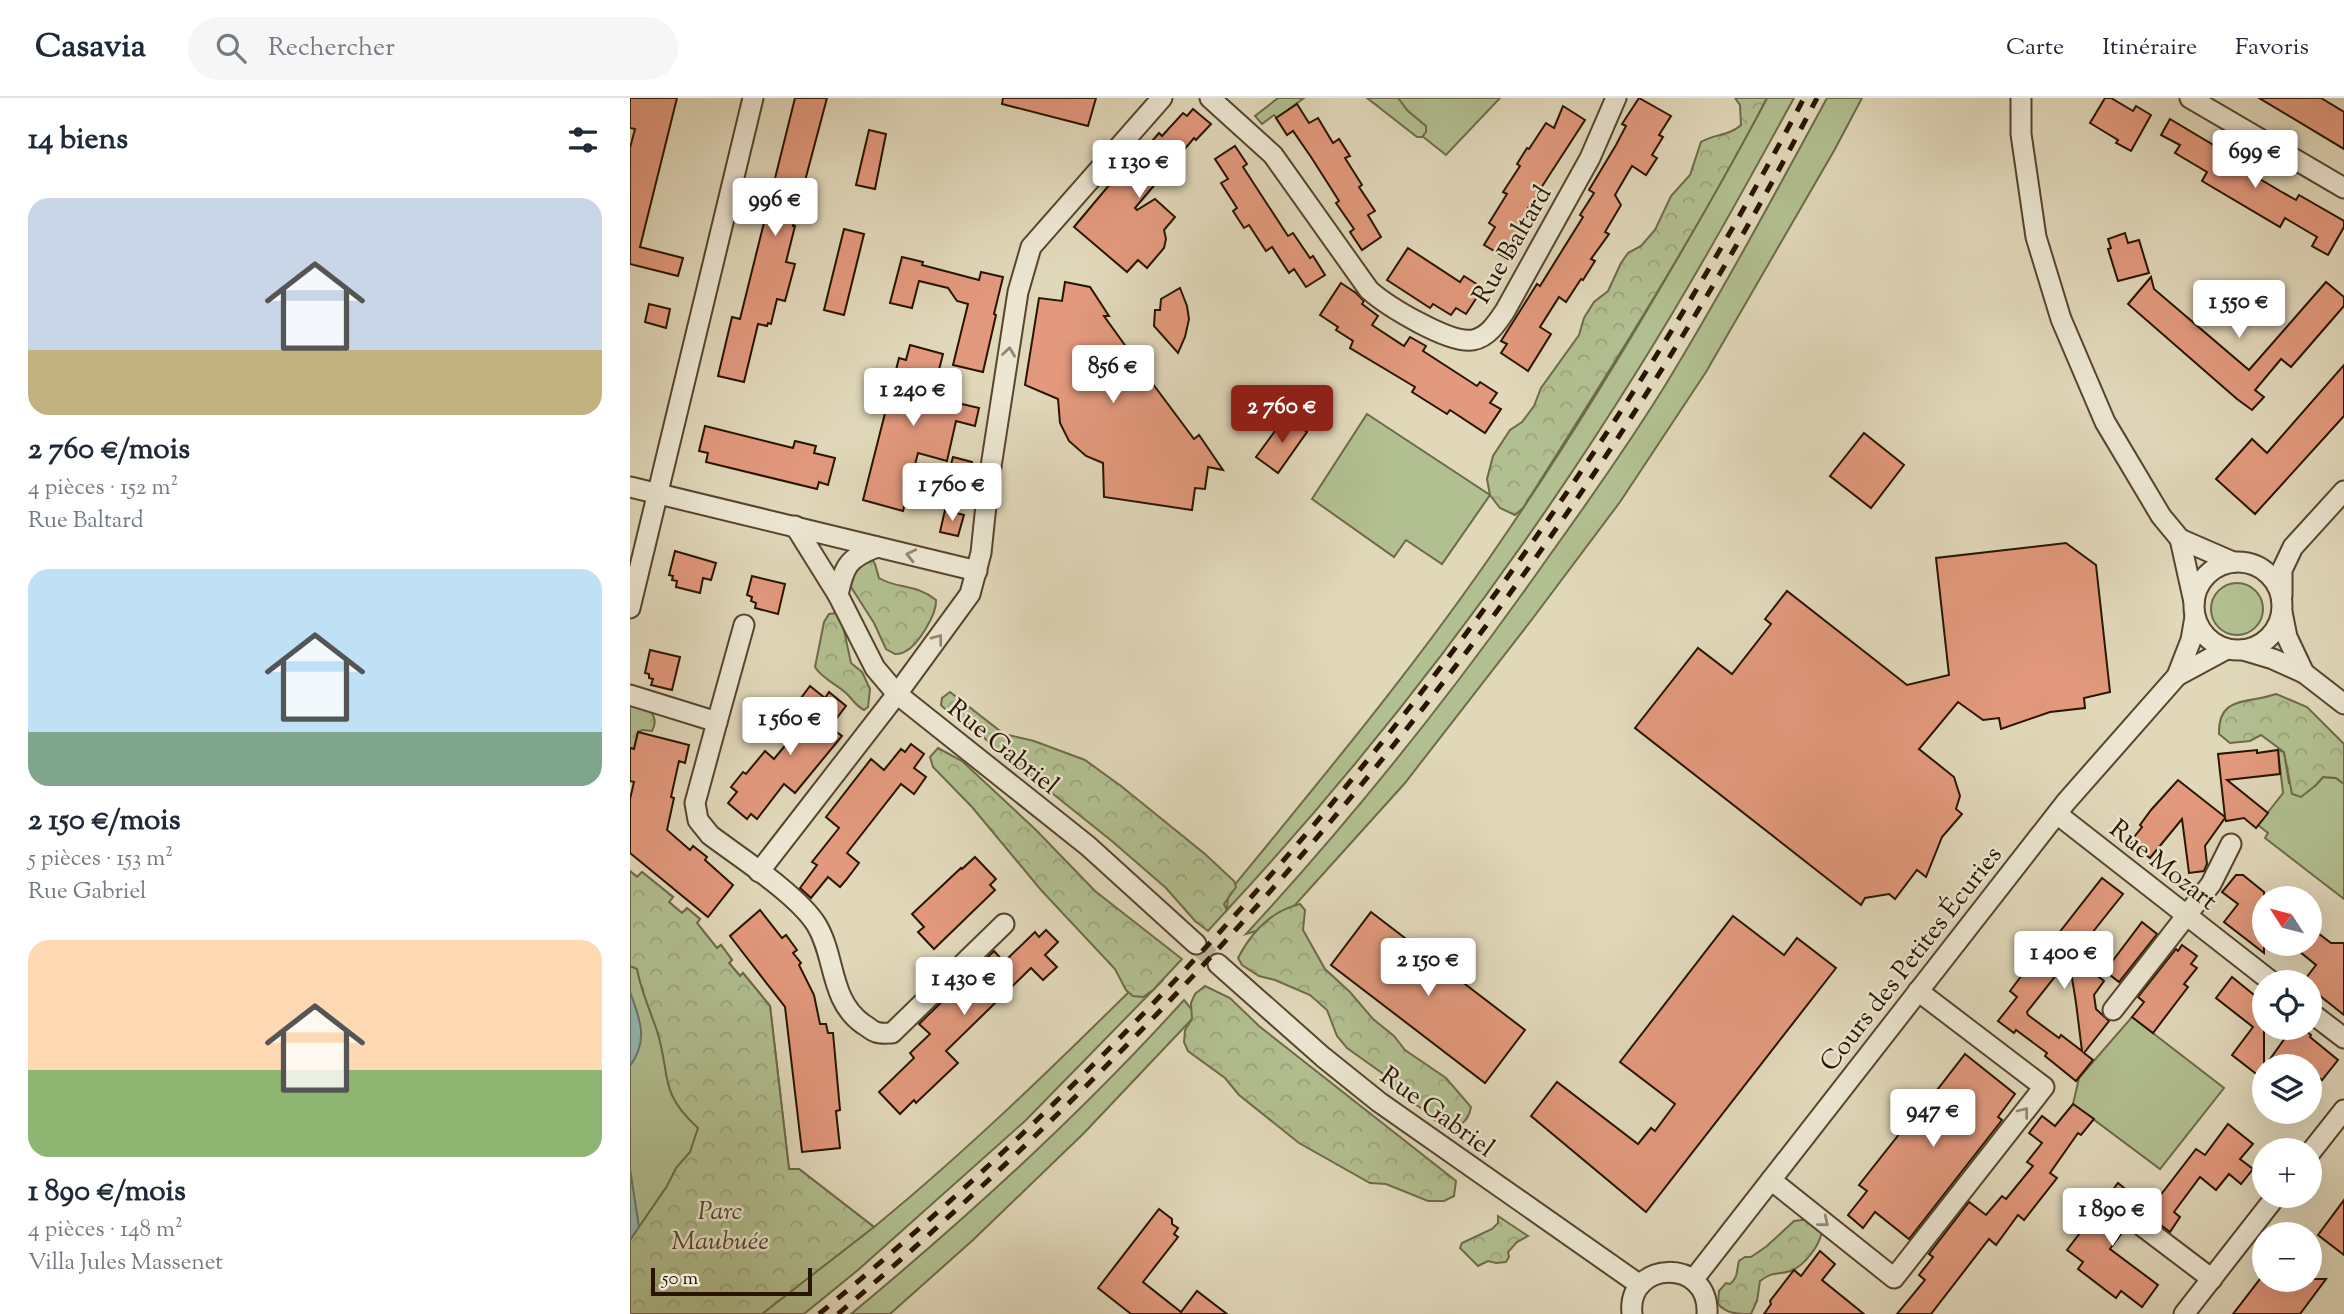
<!DOCTYPE html>
<html lang="fr">
<meta charset="utf-8">
<style>
:root{--surface:#fff;--page:#f6f6f7;--text:#1f2937;--muted:#747a83;--line:#e0e1e3;--accent:#8f2418}
body{margin:0;font-family:"Sorts Mill Goudy",serif;background:var(--page);color:var(--text);height:100vh;display:flex;flex-direction:column;font-size:26px;white-space:nowrap}
*{box-sizing:border-box;margin:0}
p{font-size:23px;color:var(--muted)}
.icon{flex:none;width:38px;height:38px;fill:none;stroke:currentColor;stroke-width:2;stroke-linecap:round;stroke-linejoin:round}
.map{position:relative;flex:1;overflow:hidden}
.details{display:flex;flex-direction:column;background:var(--surface);width:630px}
.details>*{flex:none}
.needle{width:46px;rotate:306deg}
.buttons{position:absolute;left:1622px;top:788px;display:grid;gap:14px}
.buttons a{display:grid;place-items:center;width:70px;height:70px;border-radius:50%;background:var(--surface);box-shadow:0 7px 28px #0002;font-size:35px}
.scale{position:absolute;left:21px;bottom:18px;width:161px;box-sizing:border-box;padding-left:7px;border:4px solid #291400;border-top:0;font-size:19px;line-height:24px;white-space:nowrap;color:#291400;-webkit-text-stroke:5px #ece6d2;paint-order:stroke}
.price{position:absolute;translate:-50% -60px;padding:0 16px;border-radius:7px;background:#fff;color:#222;font-size:23px;line-height:46px;filter:drop-shadow(0 2px 4px #0008)}
.price::after{content:'';position:absolute;left:50%;top:42px;width:21px;height:16px;margin-left:-10px;background:inherit;clip-path:polygon(0 0,100% 0,50% 100%)}
.price.on{background:var(--accent);color:#fff}
ul{padding:0;list-style:none}
li{display:grid;align-content:center;gap:14px;height:371px;padding:0 28px}
li span{display:grid;place-items:center;height:217px;border-radius:21px;color:#555}
li>.icon{margin-inline-start:auto}
span .icon{width:126px;height:126px;fill:#fffc;stroke-width:1}
li b{font-size:30px}
h2{display:flex;justify-content:space-between;align-items:center;height:84px;padding:0 28px;font-size:30px}
header{display:flex;align-items:center;gap:42px;box-sizing:border-box;height:98px;padding:0 35px;background:var(--surface);border-bottom:2px solid var(--line)}
header strong{font-size:33px}
nav{display:flex;gap:38px;margin-inline-start:auto;font-size:24px}
.search{width:490px;height:63px;background:var(--page);display:flex;align-items:center;gap:18px;box-sizing:border-box;padding:0 24px;border-radius:38px;color:var(--muted);font-size:26px}
main{display:flex;flex:1;min-height:0}
.map>svg:first-child{display:block}
.green{fill:#b2bf90;stroke:#6e6a48;stroke-width:2}
.forest{fill:url(#forest-crowns);stroke:#6e6a48;stroke-width:2}
.water{fill:#94b9b3;stroke:#69776b;stroke-width:2}
.building{fill:#e3997d;stroke:#291400;stroke-width:2;fill-rule:evenodd}
.lines{fill:none;stroke-linecap:round;stroke-linejoin:round}
.street-tunnel{stroke:#bcb195;stroke-width:19;stroke-dasharray:19 10;stroke-linecap:butt}
.street-casing{stroke:#57452e;stroke-width:23}
.street{stroke:#ece6d2;stroke-width:19}
.rail{stroke:#291400;stroke-width:5;stroke-dasharray:12 12;stroke-linecap:butt}
.oneway{stroke:#948874}
.labels{text-anchor:middle;stroke-width:5;stroke-linejoin:round;paint-order:stroke}
.street-label{font-size:26px;fill:#291400;stroke:#ece6d2}
.park-label{font-size:26px;font-style:italic;fill:#52472b;stroke:#ece6d2}
</style>
<header>
<strong>Casavia</strong>
<div class="search"><svg class="icon" aria-label="search" viewBox="0 0 24 24"><circle cx="10" cy="10" r="6"/><path d="M15 15l6 6"/></svg>Rechercher</div>
<nav><a>Carte</a><a>Itinéraire</a><a>Favoris</a></nav>
</header>
<main>
<section class="details">
<h2>14 biens<svg class="icon" aria-label="filters" viewBox="0 0 24 24"><path d="M4 7h16M4 17h16"/><circle cx="9" cy="7" r="2"/><circle cx="15" cy="17" r="2"/></svg></h2>
<ul>
<li><span style="background:linear-gradient(#c9d6e8 70%,#c2b280 0)"><svg class="icon" aria-label="home" viewBox="0 0 24 24"><path d="M3 11l9-7 9 7M6 9v11h12V9"/></svg></span><div><b>2 760 €/mois</b><p>4 pièces · 152 m²</p><p>Rue Baltard</p></div></li>
<li><span style="background:linear-gradient(#bfe0f5 75%,#7fa58c 0)"><svg class="icon" aria-label="home" viewBox="0 0 24 24"><path d="M3 11l9-7 9 7M6 9v11h12V9"/></svg></span><div><b>2 150 €/mois</b><p>5 pièces · 153 m²</p><p>Rue Gabriel</p></div></li>
<li><span style="background:linear-gradient(#ffd9b3 60%,#8fb573 0)"><svg class="icon" aria-label="home" viewBox="0 0 24 24"><path d="M3 11l9-7 9 7M6 9v11h12V9"/></svg></span><div><b>1 890 €/mois</b><p>4 pièces · 148 m²</p><p>Villa Jules Massenet</p></div></li>
</ul>
</section>
<div class="map">
<svg width="1714" height="1216" viewBox="0 0 1714 1216">
<defs>
<pattern id="forest-crowns" width="20" height="18" patternUnits="userSpaceOnUse" patternTransform="scale(1.75)"><rect width="20" height="18" fill="#b2bf90"/><path d="M2 6a3 3 0 1 1 6 0M12 15a3 3 0 1 1 6 0" fill="none" stroke="#99a37a"/></pattern>
</defs>
<rect width="100%" height="100%" fill="#e1d8ba"/>
<filter id="stains"><feTurbulence type="fractalNoise" baseFrequency=".00286" numOctaves="4"/><feColorMatrix values="0 0 0 0 .2 0 0 0 0 .09 0 0 0 0 .02 0 0 0 .5 -.17"/></filter>
<radialGradient id="worn" r=".72"><stop offset=".6" stop-color="#630" stop-opacity="0"/><stop offset="1" stop-color="#630" stop-opacity=".3"/></radialGradient>
<g class="green">
<polygon points="648,0 674,0 647,20 644,17 632,26 625,18"/>
<polygon points="744,0 870,0 816,57"/>
<path d="M1137,0h27c-50,91 -100,182 -155,270 -120,193 -258,376 -412,542l1,-17c95,-116 191,-231 275,-355 96,-141 183,-290 264,-440z"/>
<path d="M1197,0h35l-27,51 -129,223 -86,130 -87,116 -128,165 -118,131 -31,17 -10,3c109,-118 209,-244 301,-375 41,-57 82,-115 119,-175 57,-94 109,-190 161,-286z"/>
<polygon points="737,316 860,397 812,466 776,442 764,459 682,401"/>
<circle cx="1607" cy="511" r="26"/>
<polygon points="1648,652 1654,654 1659,685 1685,688 1693,679 1706,680 1714,686 1714,801 1635,740 1638,735 1628,727 1653,695"/>
<path d="M0,773l7,6 5,-5 31,25 -4,5 13,11 5,-5 13,11 -3,4 20,25 4,-3 11,15 -3,3 11,13 3,-3 27,33 19,163h10l75,58c94,-77 181,-162 268,-248l20,2 -137,140 -167,149 -54,44h-174z"/>
<path d="M554,902l9,11 -1,8 -108,114 -111,107 -83,74h-39c117,-97 231,-201 333,-314z"/>
<polygon points="1502,919 1594,990 1530,1071 1443,1006 1449,980"/>
</g>
<g class="forest">
<polygon points="737,0 768,0 778,13 796,28 796,34 792,39 787,39"/>
<path d="M1105,0h32c-74,141 -159,276 -244,410l-8,7 -15,-7 -10,-13 -3,-16 6,-23 17,-26 12,-8 12,-16 7,-18 38,-53 5,-17 10,-16 14,-11 13,-28 7,-10 13,-7 14,-16 16,-34 19,-21 11,-33c13,-8 28,-6 40,-17l-1,-20z"/>
<path d="M241,460l4,6 4,14c18,11 38,6 57,22 1,14 -18,45 -30,51 -3,2 -7,3 -11,3l-9,-5 -12,-26 -23,-36 1,-10 5,-8z"/>
<path d="M206,515l6,8 9,42 11,9 8,17 -2,18 -4,3c-8,-4 -11,-10 -17,-16 -10,-10 -25,-15 -32,-27l9,-45 5,-8z"/>
<polygon points="320,594 374,636 404,643 455,662 491,688 575,756 604,783 606,789 594,806 597,812 578,833 565,823 536,790 483,744 362,647 338,625 319,615 311,607 312,600"/>
<path d="M1646,596l31,13 37,37v40l-8,-6 -13,-1 -8,9 -14,11 -9,-3 -8,-42 -23,-17 -11,6 -20,2 -11,-9c-1,-39 29,-30 57,-40z"/>
<path d="M0,600c12,7 32,15 22,33l-10,-1 -4,2 -4,17 -4,-1z"/>
<polygon points="308,650 332,663 406,732 465,793 552,861 523,892 513,899 503,898 496,892 485,871 411,792 342,709 303,669 300,659"/>
<path d="M0,773l7,6 5,-5 31,25 -4,5 13,11 5,-5 13,11 -3,4 20,25 4,-3 11,15 -3,3 11,13 3,-3 27,33 19,163h10l75,58 -112,87h-132v-74l37,-54 9,-18 14,-16 8,-24c-40,-36 -27,-53 -41,-97 -7,-21 -16,-40 -20,-62l-7,-3z"/>
<path d="M670,806l5,6 -2,20 22,39 25,23 23,27 21,17 11,14 41,28 25,29c-3,16 -12,21 -28,21l-17,-17 -23,-14 -21,-24 -35,-25 -10,-12 -10,-26 -17,-15 -35,-15 -16,-4 -17,-11 -4,-7c13,-25 33,-47 62,-54z"/>
<polygon points="575,888 600,900 629,928 826,1083 824,1098 814,1103 798,1103 756,1086 740,1085 669,1045 609,997 595,980 558,953 554,944 555,932 562,921 561,905 565,896"/>
<polygon points="868,1118 898,1138 887,1144 878,1154 879,1159 876,1164 866,1165 858,1163 848,1168 830,1150 832,1145 862,1131 868,1125"/>
<path d="M1179,1121l13,13c-3,14 -17,33 -31,39 -14,4 -18,0 -31,10l-3,20 -6,13c-13,0 -24,0 -33,-10l1,-13 7,-8 4,1c9,-8 6,-13 9,-23l6,-4h6l16,-11 27,-25z"/>
</g>
<g class="water">
<path d="M0,894c10,27 19,48 0,74z"/>
<polygon points="0,1071 9,1129 0,1142"/>
</g>
<g class="building">
<polygon points="0,0 47,0 10,149 53,160 48,178 0,166 0,50 5,31 0,30"/>
<polygon points="165,0 197,0 163,128 165,128 156,164 165,166 155,203 147,201 141,226 138,225 137,228 128,226 114,284 88,278 102,219 110,221"/>
<polygon points="373,0 466,0 458,28 372,6"/>
<polygon points="1009,0 1041,18 1029,37 1033,39 1022,57 1027,60 1016,77 1002,68 985,97 991,107 975,134 979,136 961,161 965,163 953,182 951,181 936,204 929,199 910,229 921,236 898,273 871,255 877,246 871,243 907,186 910,188 953,119 950,117 964,95 959,92 986,47 996,28 992,26"/>
<polygon points="1475,0 1481,0 1503,13 1506,8 1521,17 1501,53 1486,45 1488,42 1460,25"/>
<polygon points="1629,0 1691,0 1714,14 1714,51"/>
<polygon points="667,6 679,25 688,20 703,45 709,41 720,58 715,60 732,87 729,89 745,113 738,117 751,139 732,152 720,134 724,131 706,105 709,103 681,59 663,33 657,37 646,20"/>
<polygon points="933,8 955,22 898,110 902,112 889,132 892,134 886,144 888,145 878,161 854,147 865,129 859,125 877,96 873,94 890,68 887,66 897,50 899,51 916,25 924,30"/>
<polygon points="563,11 581,26 566,42 564,40 505,110 507,112 525,101 545,119 534,132 536,141 534,150 517,170 508,162 497,174 444,129 506,55 509,58 529,35 532,38 553,15 557,18"/>
<polygon points="1540,21 1590,51 1588,56 1650,93 1666,102 1669,97 1714,123 1714,129 1698,157 1682,148 1687,139 1670,129 1655,120 1650,129 1572,83 1577,74 1545,55 1550,47 1531,37"/>
<polygon points="239,32 256,36 245,91 226,87"/>
<polygon points="605,48 617,66 613,69 658,138 663,135 680,160 683,158 695,177 676,189 664,171 659,175 642,149 636,153 619,127 614,130 603,113 607,110 591,85 598,81 585,61"/>
<polygon points="214,131 234,136 214,217 194,212"/>
<polygon points="1495,135 1498,145 1509,142 1519,175 1488,183 1478,151 1481,150 1478,141"/>
<polygon points="778,150 830,184 834,178 853,190 836,216 826,210 821,217 803,206 800,210 757,182"/>
<polygon points="272,159 293,164 292,167 349,182 351,174 373,179 364,216 366,217 353,274 323,267 338,206 327,203 318,190 289,183 282,210 260,205"/>
<polygon points="1521,179 1524,191 1619,272 1696,184 1714,199 1714,208 1661,269 1651,261 1625,292 1634,299 1622,312 1607,301 1498,206"/>
<polygon points="435,184 460,189 479,218 474,218 520,282 564,341 569,337 593,372 578,369 575,391 565,390 562,412 474,399 473,365 456,358 439,343 430,325 428,301 395,287 409,200 432,203"/>
<polygon points="711,185 726,195 734,203 732,206 748,218 742,227 774,248 780,239 796,248 793,253 847,288 850,284 867,295 860,305 871,311 855,335 820,312 817,316 782,294 785,289 720,250 723,243 706,232 708,229 690,217"/>
<polygon points="550,190 557,208 559,221 555,239 548,255 524,228 525,212 530,212 531,201"/>
<polygon points="19,206 40,211 36,230 15,224"/>
<polygon points="280,247 313,256 302,299 349,310 345,328 326,323 317,363 288,355 273,413 233,402 269,260 276,262"/>
<polygon points="1714,267 1714,318 1625,416 1586,381 1622,341 1637,355"/>
<polygon points="656,318 677,334 648,375 626,359"/>
<polygon points="75,328 163,350 165,343 186,348 184,355 205,360 198,387 189,384 187,391 76,364 78,355 69,353"/>
<polygon points="1234,335 1274,367 1241,410 1200,378"/>
<polygon points="323,359 342,364 338,381 318,377"/>
<polygon points="315,412 334,417 328,438 310,434"/>
<polygon points="1436,445 1466,467 1480,594 1454,600 1455,610 1420,614 1371,631 1369,620 1353,622 1328,604 1289,651 1324,679 1330,698 1326,711 1332,716 1312,739 1296,779 1287,772 1265,801 1259,796 1235,800 1231,807 1005,630 1068,550 1102,576 1141,526 1135,521 1157,493 1277,587 1319,577 1306,460"/>
<polygon points="45,453 86,465 81,482 73,480 70,495 46,489 47,483 42,482 43,478 39,477"/>
<polygon points="122,478 155,486 148,516 125,510 126,505 121,503 122,499 117,497"/>
<polygon points="20,552 50,559 42,592 21,587 23,581 19,580 19,576 15,575"/>
<polygon points="180,588 195,600 199,594 216,608 200,629 212,638 165,695 154,686 127,721 121,716 117,721 98,705 107,694 101,689 113,674 116,676 135,653 144,661 182,615 168,604"/>
<polygon points="8,634 59,647 55,665 49,663 41,699 44,700 37,732 60,752 63,748 77,759 75,762 103,787 78,819 0,755 0,701 4,684 0,683 0,650 4,651"/>
<polygon points="281,646 294,656 284,670 296,679 284,696 271,686 217,755 229,765 216,782 210,789 198,779 181,800 170,790 187,767 182,764 209,730 196,719 241,661 254,672 271,651 275,654"/>
<polygon points="1627,652 1627,655 1648,652 1650,676 1597,682 1638,715 1626,730 1614,720 1596,723 1595,720 1575,748 1577,766 1574,773 1559,775 1552,721 1520,760 1500,744 1512,729 1510,727 1521,712 1548,682 1595,719 1588,656"/>
<polygon points="345,759 366,781 360,787 365,792 304,851 288,834 294,829 282,816 331,770 332,771"/>
<polygon points="1606,777 1613,777 1634,794 1634,855 1594,824 1608,806 1592,794"/>
<path d="M1472,780l21,16 -50,63 31,24 -10,14 2,14 13,12 -25,32 9,7 -17,21 -31,-25 2,-3 -31,-23 -2,3 -16,-12 19,-24 -7,-6 24,-32 3,2zM1439,861l7,44 6,48 -21,-16 -2,3 -31,-23 -1,-3z"/>
<polygon points="130,812 152,840 156,837 167,852 163,855 171,865 169,867 184,897 190,926 196,926 198,935 203,935 210,1012 206,1013 210,1050 172,1054 155,909 100,838"/>
<polygon points="741,814 895,932 855,985 701,867"/>
<polygon points="1103,818 1154,857 1167,840 1206,870 1016,1114 901,1018 927,984 1008,1046 1021,1030 1025,1033 1045,1006 990,964"/>
<polygon points="1512,824 1527,836 1489,884 1475,873"/>
<polygon points="1680,829 1701,845 1714,845 1714,917 1680,890 1680,884 1673,884 1686,867 1659,845 1680,845"/>
<polygon points="416,832 428,844 415,857 427,869 413,882 401,870 316,953 328,965 286,1005 284,1002 270,1016 249,994 284,960 280,955 300,936 289,926 364,853 374,864 405,834 409,839"/>
<polygon points="1552,847 1567,858 1561,866 1567,870 1554,886 1558,889 1523,935 1502,919 1514,904 1508,899 1546,851 1548,853"/>
<polygon points="1602,879 1634,905 1634,982 1602,957 1623,929 1586,900"/>
<polygon points="1663,929 1671,929 1681,937 1680,939 1708,962 1692,982 1680,973 1680,968 1635,968"/>
<polygon points="1335,956 1385,996 1368,1019 1372,1022 1279,1141 1245,1114 1233,1130 1218,1117 1237,1093 1229,1087 1278,1025 1280,1027"/>
<polygon points="1443,1006 1464,1021 1451,1037 1448,1035 1420,1075 1427,1080 1394,1122 1388,1117 1366,1147 1359,1141 1301,1216 1267,1216 1295,1182 1289,1177 1303,1159 1299,1156 1339,1104 1356,1117 1372,1098 1376,1101 1403,1068 1397,1064 1412,1045 1399,1035 1412,1018 1425,1028"/>
<polygon points="1598,1026 1623,1046 1610,1061 1623,1071 1611,1086 1599,1076 1586,1092 1570,1079 1544,1114 1550,1119 1540,1134 1516,1116 1566,1051 1575,1057"/>
<polygon points="1488,1085 1515,1107 1503,1120 1480,1151 1528,1187 1512,1209 1491,1193 1486,1200 1448,1171 1453,1164 1437,1152"/>
<polygon points="1714,1102 1714,1157 1688,1137"/>
<polygon points="529,1111 542,1121 542,1126 548,1130 544,1136 548,1139 513,1184 551,1214 567,1193 597,1216 501,1216 468,1190"/>
<polygon points="1190,1153 1205,1166 1192,1182 1234,1216 1134,1216 1141,1206 1140,1203 1164,1172 1171,1178"/>
<polygon points="1630,1181 1696,1181 1670,1216 1603,1216"/>
</g>
<g class="lines">
<polyline class="street-tunnel" points="566,846 588,866"/>
<defs>
<g id="street">
<path d="M580,0l63,57 96,135c18,16 80,54 104,50 15,-3 24,-17 32,-29l85,-153 26,-60"/>
<polyline points="1391,0 1391,36 1406,139 1431,221 1475,324 1531,418 1550,441 1564,504"/>
<polyline points="1560,0 1714,90"/>
<polyline points="0,389 347,473"/>
<polyline points="165,428 208,497 245,570 267,596 458,748 566,846"/>
<polyline points="1550,441 1603,464"/>
<circle cx="1608" cy="508" r="44"/>
<path d="M208,497c6,-29 10,-37 39,-48"/>
<polyline points="1652,498 1652,472 1663,449 1714,393"/>
<polyline points="0,510 123,0"/>
<polyline points="1652,514 1657,539 1674,575"/>
<polyline points="1613,552 1643,561 1674,575 1714,606"/>
<polyline points="1547,578 1597,551"/>
<path d="M0,597l87,27 -22,81 3,17 12,15c29,22 87,59 106,89 20,32 13,76 47,100 4,2 9,7 13,8 5,2 12,1 16,1l112,-109"/>
<polyline points="87,624 114,527"/>
<polyline points="1427,716 1642,884"/>
<polyline points="129,774 267,596 340,496 351,455 358,388 388,194 401,149 532,0"/>
<polyline points="588,866 693,959 749,1004 1010,1187"/>
<polyline points="1483,912 1581,786 1601,746"/>
<polyline points="1680,914 1714,940"/>
<polyline points="1680,1055 1714,1012"/>
<polyline points="1141,1082 1264,1180 1414,989 1288,893"/>
<polyline points="1512,1128 1582,1181"/>
<polyline points="1063,1182 1436,704 1547,578 1561,542 1565,519"/>
<path d="M1002,1216c-6,-54 78,-57 75,0"/>
<polyline points="1554,1216 1647,1097"/>
</g>
</defs>
<use href="#street" class="street-casing"/>
<use href="#street" class="street"/>
<g class="rail">
<path d="M189,1216c405,-334 741,-752 985,-1216"/>
<path d="M208,1216c400,-340 737,-749 979,-1216"/>
</g>
</g>
<defs><path id="oneway-chevron" d="M-2-3.5L2.5 0L-2 3.5" fill="none" stroke-width="1.6" stroke-linecap="round" stroke-linejoin="round" transform="scale(1.75)"/></defs>
<g class="oneway">
<use href="#oneway-chevron" transform="translate(379 254) rotate(-82)"/>
<use href="#oneway-chevron" transform="translate(281 457) rotate(-167)"/>
<use href="#oneway-chevron" transform="translate(308 541) rotate(-53)"/>
<use href="#oneway-chevron" transform="translate(1394 1014) rotate(-52)"/>
<use href="#oneway-chevron" transform="translate(1194 1124) rotate(39)"/>
</g>
<g class="labels">
<g class="street-label">
<text transform="translate(881 146) rotate(-60)" y="9">Rue Baltard</text>
<text transform="translate(374 648) rotate(39)" y="9">Rue Gabriel</text>
<text transform="translate(1534 766) rotate(38)" y="9">Rue Mozart</text>
<text transform="translate(1280 860) rotate(-52)" y="9">Cours des Petites Écuries</text>
<text transform="translate(808 1013) rotate(36)" y="9">Rue Gabriel</text>
</g>
<g class="park-label">
<text x="90" y="1121">Parc<tspan x="90" dy="30">Maubuée</tspan></text>
</g>
</g>
<rect width="100%" height="100%" filter="url(#stains)"/>
<rect width="100%" height="100%" fill="url(#worn)"/>
</svg>
<div class="buttons">
<a><svg class="needle" viewBox="-14 -14 28 28"><path d="M0-13l5 13h-10z" fill="#e53935"/><path d="M0 13l5-13h-10z" fill="#747a83"/></svg></a>
<a><svg class="icon" aria-label="locate" viewBox="0 0 24 24"><circle cx="12" cy="12" r="6"/><path d="M12 2v4M12 18v4M2 12h4M18 12h4"/></svg></a>
<a><svg class="icon" aria-label="layers" viewBox="0 0 24 24"><path d="M12 4l9 5-9 5-9-5zM3 14l9 5 9-5"/></svg></a>
<a>+</a>
<a>−</a>
</div>
<div class="scale">50 m</div>
<b class="price" style="left:1625px;top:92px">699 €</b>
<b class="price" style="left:509px;top:102px">1 130 €</b>
<b class="price" style="left:145px;top:140px">996 €</b>
<b class="price" style="left:1609px;top:242px">1 550 €</b>
<b class="price" style="left:483px;top:307px">856 €</b>
<b class="price" style="left:283px;top:330px">1 240 €</b>
<b class="price on" style="left:652px;top:347px">2 760 €</b>
<b class="price" style="left:322px;top:425px">1 760 €</b>
<b class="price" style="left:160px;top:659px">1 560 €</b>
<b class="price" style="left:1434px;top:893px">1 400 €</b>
<b class="price" style="left:798px;top:900px">2 150 €</b>
<b class="price" style="left:334px;top:919px">1 430 €</b>
<b class="price" style="left:1303px;top:1051px">947 €</b>
<b class="price" style="left:1482px;top:1150px">1 890 €</b>
</div>
</main>
